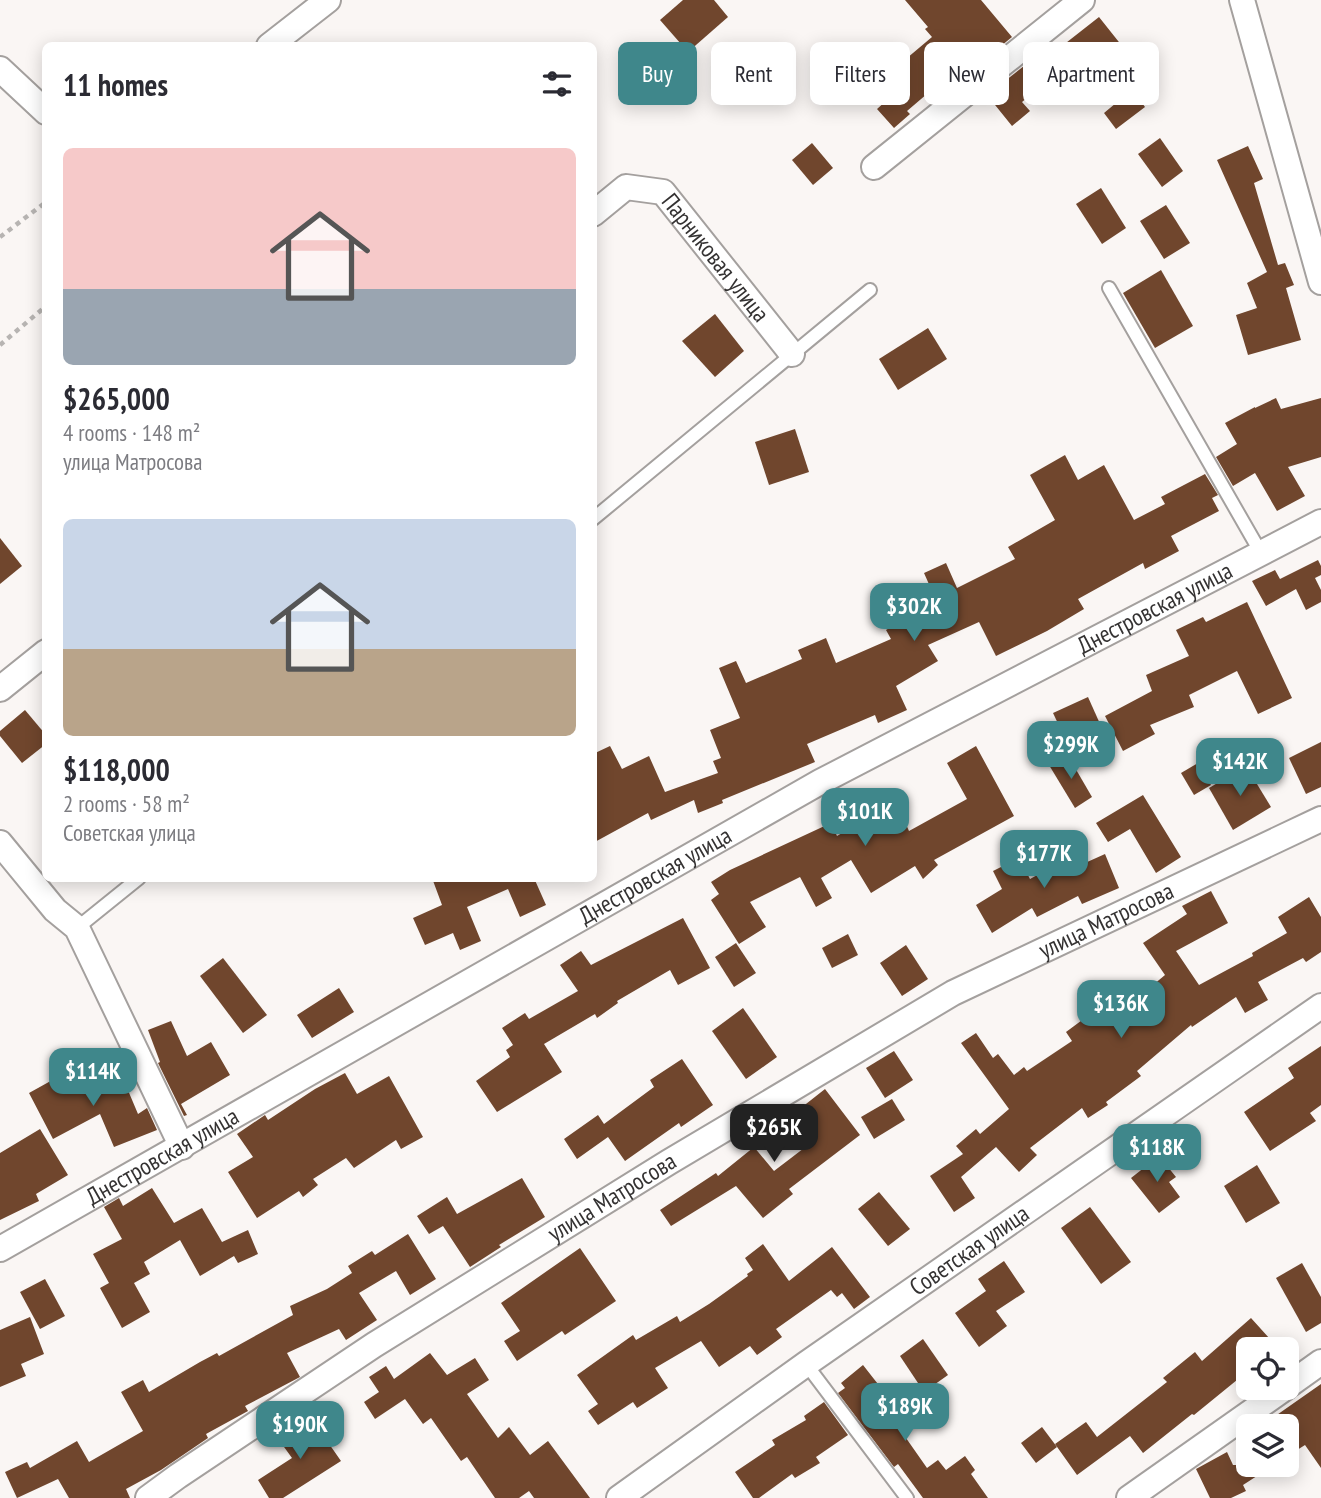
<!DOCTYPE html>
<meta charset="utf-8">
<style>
:root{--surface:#fff;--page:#f7f7f7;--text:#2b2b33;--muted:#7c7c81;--accent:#3f878b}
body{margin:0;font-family:"PT Sans Narrow",sans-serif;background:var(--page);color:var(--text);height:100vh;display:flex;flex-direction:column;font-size:26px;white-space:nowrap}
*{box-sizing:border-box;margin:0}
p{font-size:23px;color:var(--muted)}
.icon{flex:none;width:38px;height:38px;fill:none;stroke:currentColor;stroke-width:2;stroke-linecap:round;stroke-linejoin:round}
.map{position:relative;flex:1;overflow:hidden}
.panel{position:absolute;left:42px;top:42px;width:555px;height:840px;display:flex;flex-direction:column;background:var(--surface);border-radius:10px;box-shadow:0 4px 18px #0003}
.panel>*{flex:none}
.top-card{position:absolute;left:618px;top:42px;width:597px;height:63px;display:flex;gap:14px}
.buttons{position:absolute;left:1236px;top:1337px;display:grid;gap:14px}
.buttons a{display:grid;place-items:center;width:63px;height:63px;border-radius:10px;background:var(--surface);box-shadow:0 4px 18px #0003;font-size:35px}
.price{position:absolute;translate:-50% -60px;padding:0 16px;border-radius:14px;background:var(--accent);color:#fff;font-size:23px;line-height:46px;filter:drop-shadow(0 2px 4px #0008)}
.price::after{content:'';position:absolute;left:50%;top:42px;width:21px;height:16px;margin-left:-10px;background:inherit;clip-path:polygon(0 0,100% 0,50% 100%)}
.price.active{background:#222;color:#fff}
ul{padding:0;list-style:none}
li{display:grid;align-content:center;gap:14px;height:371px;padding:0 21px}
li span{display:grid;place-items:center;height:217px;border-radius:10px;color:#555}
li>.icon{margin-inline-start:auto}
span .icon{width:126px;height:126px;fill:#fffc;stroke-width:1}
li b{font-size:30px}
h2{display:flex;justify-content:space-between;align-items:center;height:84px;padding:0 21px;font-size:30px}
.tag{padding:0 24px;border-radius:10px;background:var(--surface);box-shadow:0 4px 18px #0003;font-size:24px;line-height:63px}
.tag.active{background:var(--accent);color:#fff}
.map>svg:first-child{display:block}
.building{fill:#70462d}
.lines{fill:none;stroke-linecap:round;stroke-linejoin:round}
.service-casing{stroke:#a4a09e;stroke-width:16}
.minor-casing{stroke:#a4a09e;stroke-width:28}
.path{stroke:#b7b4b2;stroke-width:4.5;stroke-dasharray:5 5;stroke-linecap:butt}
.service{stroke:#fff;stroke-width:12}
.minor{stroke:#fff;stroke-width:24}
.labels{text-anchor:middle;stroke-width:7;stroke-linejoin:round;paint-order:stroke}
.street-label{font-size:24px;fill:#343232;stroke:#fff}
</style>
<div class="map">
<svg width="1321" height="1498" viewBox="0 0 1321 1498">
<rect width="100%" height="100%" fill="#faf6f4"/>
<g class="building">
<polygon points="683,0 714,0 728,17 688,52 660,20"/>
<polygon points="905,0 981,0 1012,37 979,64 963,45 932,71 941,82 907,111 910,114 894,128 877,109 906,83 894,69 932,37 925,29 928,27"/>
<polygon points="1099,17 1130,56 1116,67 1145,107 1116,129 1104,113 1116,103 1079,55 1022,102 1030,111 1012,126 987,95 1043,51 1048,57"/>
<polygon points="1160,138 1183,171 1162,187 1138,154"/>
<polygon points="812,143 833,168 813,185 792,160"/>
<polygon points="1248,146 1263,179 1254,183 1278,265 1285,263 1294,285 1286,288 1301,340 1248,355 1236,315 1257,308 1247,283 1267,272 1217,160"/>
<polygon points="1101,188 1126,228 1102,244 1076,204"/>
<polygon points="1166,205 1190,243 1164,259 1140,221"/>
<polygon points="1161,270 1193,326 1155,348 1123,293"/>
<polygon points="715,314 744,351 715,377 682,341"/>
<polygon points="928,328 947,359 898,390 879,359"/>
<polygon points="1276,398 1281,409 1321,398 1321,457 1288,467 1305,496 1277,511 1255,473 1233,486 1216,457 1237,444 1225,423 1255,407 1255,408"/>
<polygon points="795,429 809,472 769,485 755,442"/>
<polygon points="1065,455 1078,480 1104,465 1134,520 1165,504 1161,497 1205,474 1218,495 1212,498 1219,511 1171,536 1179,551 1145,569 1143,563 1078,599 1084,609 1047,631 996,656 979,622 928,645 938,661 896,686 907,710 878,723 875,715 807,744 815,762 722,800 723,803 698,813 694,800 651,820 648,813 593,843 593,754 610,746 622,769 649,756 665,792 718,773 713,761 721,758 710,730 740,718 719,668 736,661 746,683 802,659 798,650 826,638 836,663 891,639 886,630 936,600 924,573 946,563 957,588 1015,559 1008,547 1055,520 1030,475"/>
<polygon points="0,538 22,566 0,584"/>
<polygon points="1318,560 1321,566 1321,575 1315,578 1321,590 1321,602 1306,610 1296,589 1266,606 1252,581 1275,570 1280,579"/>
<polygon points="1247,602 1292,698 1258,714 1237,671 1189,695 1194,707 1150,725 1155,734 1123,751 1105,716 1152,691 1146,675 1189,656 1176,630 1203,617 1206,622"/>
<polygon points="1088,697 1105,735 1071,751 1053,713"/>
<polygon points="25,710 46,735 46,744 22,763 0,736 0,731"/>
<polygon points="1321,742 1321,787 1306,794 1289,758"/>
<polygon points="976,746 1014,816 934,860 938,865 923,879 915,866 871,893 851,860 821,878 832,898 816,907 800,877 750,902 766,927 739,944 711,900 719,894 711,882 730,870 831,823 837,836 874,814 867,799 890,789 909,831 967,799 947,763"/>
<polygon points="1067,754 1092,797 1075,808 1049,765"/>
<polygon points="1198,763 1211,785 1194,795 1181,773"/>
<polygon points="1246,766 1271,807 1233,830 1209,788"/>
<polygon points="1143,795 1181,857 1156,873 1130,829 1108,842 1096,823"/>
<polygon points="1105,854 1119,888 1082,904 1078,896 1037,917 1032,908 992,933 976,905 1002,889 993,871 1019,858 1030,879 1052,867 1056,876"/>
<polygon points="432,878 534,878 546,905 520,917 508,889 467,907 481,941 460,950 453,933 425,945 413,918 442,905"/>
<polygon points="1211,891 1228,923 1176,951 1199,985 1253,956 1252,953 1287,933 1278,917 1309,897 1321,917 1321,952 1306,962 1303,958 1258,982 1268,1000 1245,1013 1236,997 1192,1027 1191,1025 1137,1071 1141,1076 1106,1102 1108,1105 1088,1118 1082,1108 1030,1148 1037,1155 1019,1172 996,1147 961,1177 975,1198 954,1212 930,1176 963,1154 956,1146 976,1129 980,1134 1009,1109 961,1043 976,1033 993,1058 998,1054 1014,1075 1024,1067 1027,1071 1072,1041 1066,1032 1093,1012 1104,1026 1165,975 1143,943 1187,914 1182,906"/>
<polygon points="683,918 710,968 678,985 670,970 617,1001 618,1003 597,1018 595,1014 544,1044 562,1072 497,1112 476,1081 510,1057 506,1050 513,1045 502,1028 525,1013 529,1019 578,991 560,965 581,951 591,965"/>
<polygon points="848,934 858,955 832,968 822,948"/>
<polygon points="736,943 756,973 734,987 715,957"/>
<polygon points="906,945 928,979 902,996 880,963"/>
<polygon points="223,958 267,1015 243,1033 200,976"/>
<polygon points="339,988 354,1012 312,1038 297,1015"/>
<polygon points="743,1008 777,1057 746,1079 712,1031"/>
<polygon points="171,1021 187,1056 211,1042 230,1075 181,1104 187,1115 184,1116 158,1063 160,1062 148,1030"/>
<polygon points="1321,1046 1321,1105 1310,1113 1316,1121 1270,1151 1244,1112 1294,1078 1288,1068"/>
<polygon points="894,1051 913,1080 885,1098 866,1068"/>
<polygon points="682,1059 713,1105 681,1127 679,1123 625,1161 608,1137 577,1159 564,1139 598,1115 604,1124 654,1087 650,1080"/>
<polygon points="119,1069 138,1114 147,1108 157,1130 114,1147 100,1114 53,1139 29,1093 56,1078 64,1092"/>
<polygon points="345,1073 357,1094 389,1076 423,1137 401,1149 396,1140 354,1168 346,1158 313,1179 318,1185 303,1197 299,1191 257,1218 228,1172 253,1157 237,1134 265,1115 268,1120 315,1089"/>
<polygon points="825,1089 860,1135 789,1189 793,1194 763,1218 736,1186 671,1226 660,1210 716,1173 718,1176 754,1147 774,1171 812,1142 792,1115"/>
<polygon points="892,1099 905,1120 874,1139 861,1117"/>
<polygon points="40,1129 68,1175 36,1194 39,1201 0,1220 0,1153"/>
<polygon points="1159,1156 1176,1177 1169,1182 1180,1197 1159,1213 1131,1178"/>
<polygon points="1257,1165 1280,1203 1246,1223 1224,1186"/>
<polygon points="522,1178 545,1217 499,1245 501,1247 470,1267 443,1226 429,1234 417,1216 447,1197 457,1214"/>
<polygon points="152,1188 174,1223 202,1208 222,1242 248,1230 258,1254 238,1263 234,1256 200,1276 180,1240 144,1262 150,1274 134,1283 150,1312 122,1328 100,1288 109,1283 93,1254 122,1239 104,1207 119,1198 123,1206"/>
<polygon points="879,1192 910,1229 888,1246 858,1209"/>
<polygon points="1090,1207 1131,1262 1101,1284 1061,1228"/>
<polygon points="408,1234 436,1279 410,1295 396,1271 359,1293 377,1320 346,1340 339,1329 287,1353 300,1377 245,1406 248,1411 206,1434 208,1438 161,1470 126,1489 130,1498 69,1498 58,1479 17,1498 5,1472 27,1462 30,1468 77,1441 89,1462 143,1431 121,1392 143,1380 149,1392 200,1362 217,1353 219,1356 293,1315 290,1306 327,1289 352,1273 348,1266 372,1251 375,1255"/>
<polygon points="763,1244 789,1281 832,1247 870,1297 854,1309 842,1293 837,1297 831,1290 776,1329 782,1337 757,1355 750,1346 719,1367 701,1341 655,1368 668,1388 637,1408 633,1402 598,1425 588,1411 598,1404 577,1375 633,1335 636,1340 677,1316 680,1322 709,1304 748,1276 747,1274 753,1270 745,1258"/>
<polygon points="580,1248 616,1301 565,1335 562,1331 517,1361 504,1341 520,1331 501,1303"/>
<polygon points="1004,1261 1025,1292 996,1311 1007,1326 979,1347 955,1313 986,1291 978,1279"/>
<polygon points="1302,1263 1321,1297 1321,1323 1306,1332 1276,1278"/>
<polygon points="45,1279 65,1316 40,1329 20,1292"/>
<polygon points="30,1317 44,1354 21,1364 26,1376 0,1387 0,1330"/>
<polygon points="1251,1318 1279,1349 1248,1349 1248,1371 1194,1415 1192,1414 1143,1453 1130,1436 1077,1475 1055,1444 1086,1422 1097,1437 1167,1382 1163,1378 1195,1352 1202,1361"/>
<polygon points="923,1339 948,1375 924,1392 900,1356"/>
<polygon points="430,1353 447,1375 475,1358 489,1380 467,1394 498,1438 509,1427 530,1455 548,1441 590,1498 534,1498 529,1491 519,1498 495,1498 467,1457 461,1461 431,1418 423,1424 405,1399 375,1419 364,1402 379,1392 369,1377 386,1366 394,1379"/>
<polygon points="863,1365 892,1402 885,1408 927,1468 938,1460 946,1470 965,1456 975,1470 971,1474 988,1498 923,1498 898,1464 894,1467 838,1393 845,1388 841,1383"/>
<polygon points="1321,1384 1321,1468 1305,1445 1286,1457 1286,1426 1261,1426"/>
<polygon points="824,1402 848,1435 816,1457 820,1463 795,1478 792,1474 759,1498 753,1498 735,1472 775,1445 772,1440 806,1420 804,1416"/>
<polygon points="311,1418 341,1461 283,1498 269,1498 258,1480 292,1458 279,1440"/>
<polygon points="1042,1427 1057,1447 1036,1463 1021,1443"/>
<polygon points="1227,1452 1233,1465 1274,1465 1243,1485 1246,1491 1231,1498 1210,1498 1196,1469"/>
</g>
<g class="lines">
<defs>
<g id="service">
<polyline points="1109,288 1261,553"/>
<polyline points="593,519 870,290"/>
<polyline points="77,928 139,878"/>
<polyline points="806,1364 907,1498"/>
</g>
<g id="minor">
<polyline points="1242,0 1321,282"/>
<polyline points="269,46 328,0"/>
<polyline points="0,69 46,112"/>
<polyline points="874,167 1082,0"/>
<path id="s1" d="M593,214l33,-27 37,5 129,162"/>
<polyline points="0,689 46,652"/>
<polyline points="0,843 55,910 77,928 182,1147"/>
<path id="s2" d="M0,1249l820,-467 501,-260"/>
<polyline points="1286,1387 1321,1362"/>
<path id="s3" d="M148,1498l30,-22 196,-131 295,-183 284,-169 368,-174"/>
<path id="s4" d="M619,1498l187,-134 515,-358"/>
<polyline points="1129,1498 1285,1388"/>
</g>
</defs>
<use href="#service" class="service-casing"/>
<use href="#minor" class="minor-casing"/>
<g class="path">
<polyline points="0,237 46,202"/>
<polyline points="0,345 46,306"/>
</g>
<use href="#service" class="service"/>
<use href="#minor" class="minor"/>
</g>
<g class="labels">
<g class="street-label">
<text dy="8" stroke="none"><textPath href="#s1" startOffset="164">Парниковая улица</textPath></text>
<text dy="8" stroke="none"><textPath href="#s2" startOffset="1321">Днестровская улица</textPath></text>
<text dy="8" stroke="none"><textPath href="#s2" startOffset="754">Днестровская улица</textPath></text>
<text dy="8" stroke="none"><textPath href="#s3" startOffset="1120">улица Матросова</textPath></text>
<text dy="8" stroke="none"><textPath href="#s2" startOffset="187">Днестровская улица</textPath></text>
<text dy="8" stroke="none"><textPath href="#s3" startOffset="553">улица Матросова</textPath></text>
<text dy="8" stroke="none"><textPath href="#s4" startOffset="429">Советская улица</textPath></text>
</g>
</g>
</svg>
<div class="buttons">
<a><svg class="icon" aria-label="locate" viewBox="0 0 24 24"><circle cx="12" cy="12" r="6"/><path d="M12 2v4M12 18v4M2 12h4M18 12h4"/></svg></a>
<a><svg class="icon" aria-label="layers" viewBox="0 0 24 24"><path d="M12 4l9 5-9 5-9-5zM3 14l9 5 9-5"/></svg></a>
</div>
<b class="price" style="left:914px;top:643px">$302K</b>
<b class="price" style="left:1071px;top:781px">$299K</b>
<b class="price" style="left:1240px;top:798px">$142K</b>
<b class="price" style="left:865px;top:848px">$101K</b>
<b class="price" style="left:1044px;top:890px">$177K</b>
<b class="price" style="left:1121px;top:1040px">$136K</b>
<b class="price" style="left:93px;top:1108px">$114K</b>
<b class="price active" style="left:774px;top:1164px">$265K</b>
<b class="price" style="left:1157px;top:1184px">$118K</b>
<b class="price" style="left:905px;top:1443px">$189K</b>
<b class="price" style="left:300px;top:1461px">$190K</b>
<div class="top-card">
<a class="tag active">Buy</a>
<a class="tag">Rent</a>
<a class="tag">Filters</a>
<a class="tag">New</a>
<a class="tag">Apartment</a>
</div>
<section class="panel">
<h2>11 homes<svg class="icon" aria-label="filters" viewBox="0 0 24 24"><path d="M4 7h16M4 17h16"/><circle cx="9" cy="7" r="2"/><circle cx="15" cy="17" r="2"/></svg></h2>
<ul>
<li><span style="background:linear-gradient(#f6c9c9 65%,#9aa5b1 0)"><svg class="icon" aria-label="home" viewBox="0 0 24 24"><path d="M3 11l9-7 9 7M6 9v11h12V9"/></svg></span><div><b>$265,000</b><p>4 rooms · 148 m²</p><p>улица Матросова</p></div></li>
<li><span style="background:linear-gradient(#c9d6e8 60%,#b9a48a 0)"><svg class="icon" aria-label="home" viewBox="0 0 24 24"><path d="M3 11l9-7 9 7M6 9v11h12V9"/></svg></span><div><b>$118,000</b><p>2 rooms · 58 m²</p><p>Советская улица</p></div></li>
</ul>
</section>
</div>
